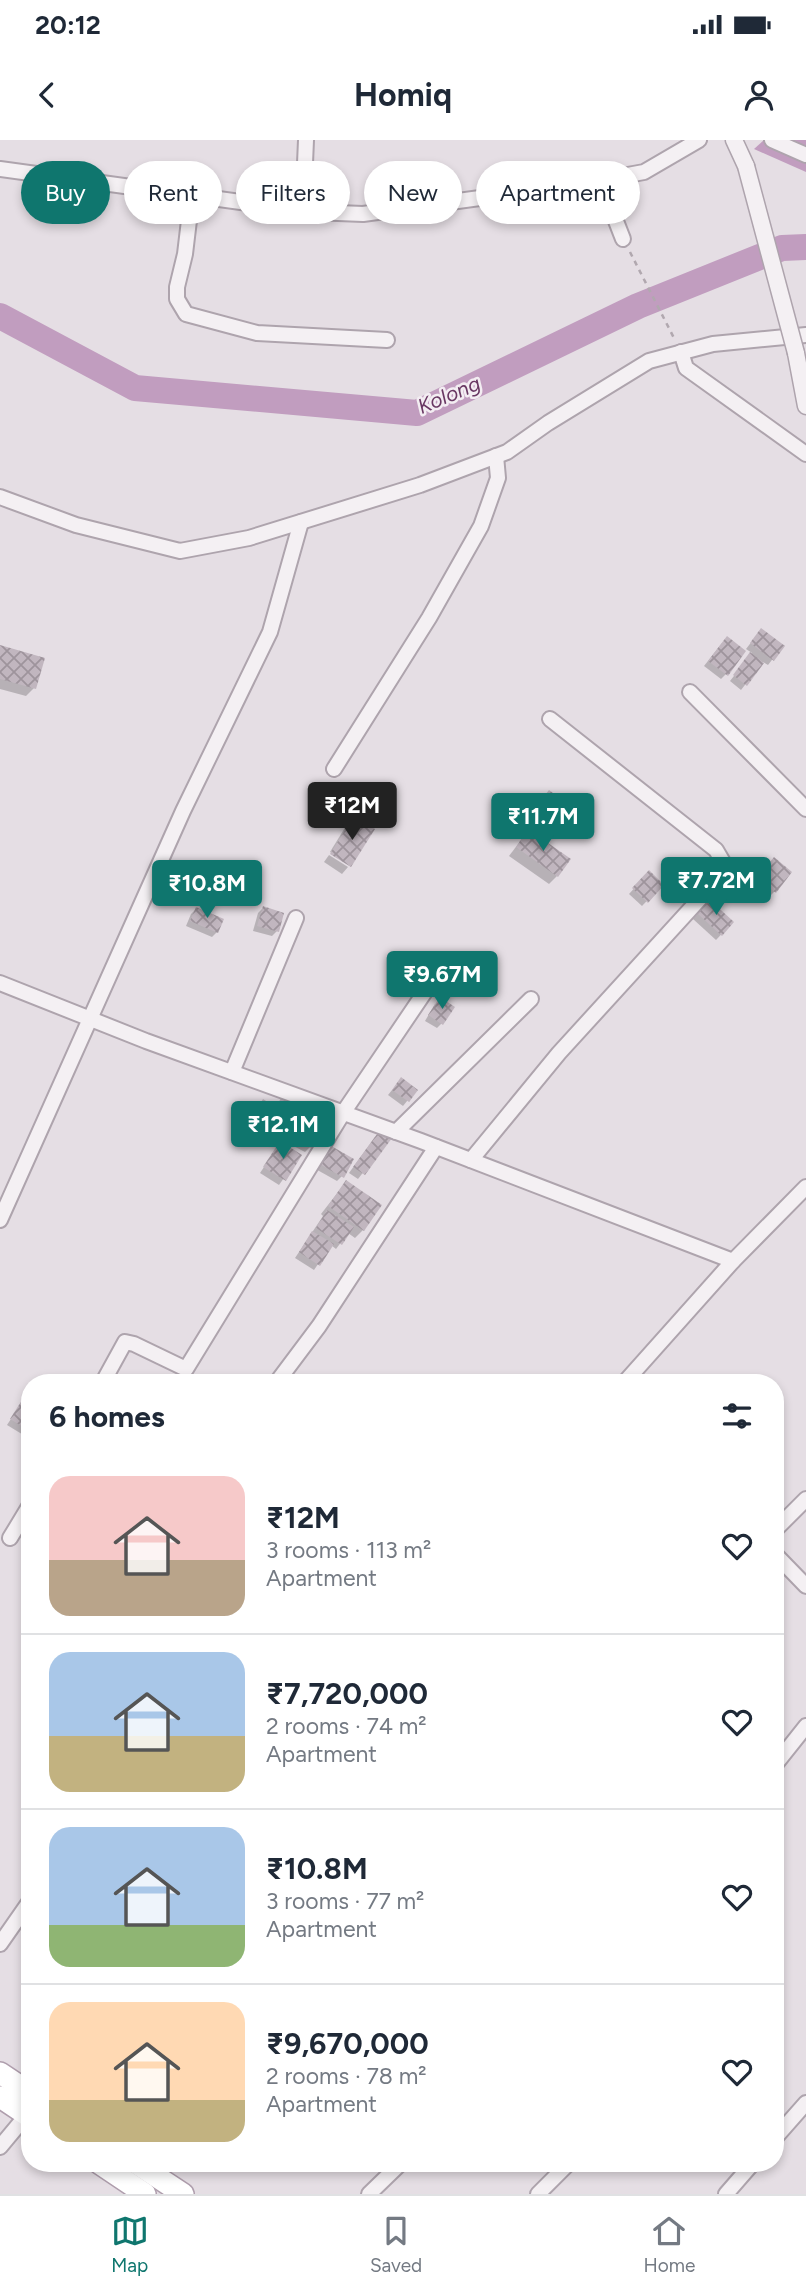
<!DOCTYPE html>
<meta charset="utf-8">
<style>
:root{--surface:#fff;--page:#f2f2f3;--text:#1f2937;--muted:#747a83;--line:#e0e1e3;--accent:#0f766e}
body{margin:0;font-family:Figtree,sans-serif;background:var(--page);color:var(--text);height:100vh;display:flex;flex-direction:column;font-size:26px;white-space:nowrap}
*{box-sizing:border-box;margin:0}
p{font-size:23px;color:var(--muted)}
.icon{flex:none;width:38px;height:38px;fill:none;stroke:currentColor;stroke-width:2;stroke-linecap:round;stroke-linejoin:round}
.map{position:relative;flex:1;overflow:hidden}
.panel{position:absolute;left:21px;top:1234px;width:763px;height:798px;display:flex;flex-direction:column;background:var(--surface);border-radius:28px;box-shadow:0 4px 10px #0003}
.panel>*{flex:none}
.guide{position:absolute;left:21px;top:21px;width:765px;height:63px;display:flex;gap:14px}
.price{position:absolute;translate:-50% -60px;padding:0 16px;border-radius:7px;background:var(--accent);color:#fff;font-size:23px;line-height:46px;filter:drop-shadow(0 2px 4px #0008)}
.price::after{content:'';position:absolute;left:50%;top:42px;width:21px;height:16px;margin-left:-10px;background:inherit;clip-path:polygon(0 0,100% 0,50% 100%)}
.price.selected{background:#222;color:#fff}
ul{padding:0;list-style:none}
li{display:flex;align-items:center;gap:21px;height:175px;padding:0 28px}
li+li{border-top:2px solid var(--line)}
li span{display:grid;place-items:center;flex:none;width:196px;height:140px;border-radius:21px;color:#555}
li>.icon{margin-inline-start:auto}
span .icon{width:84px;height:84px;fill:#fffc;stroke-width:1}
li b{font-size:30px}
h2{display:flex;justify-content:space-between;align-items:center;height:84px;padding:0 28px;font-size:30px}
.tag{padding:0 24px;border-radius:32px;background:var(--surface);box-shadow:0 4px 10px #0003;font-size:24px;line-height:63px}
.tag.selected{background:var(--accent);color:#fff}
.status{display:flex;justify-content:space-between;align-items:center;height:49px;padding:0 35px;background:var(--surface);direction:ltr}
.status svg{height:19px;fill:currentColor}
header{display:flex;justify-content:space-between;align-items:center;height:91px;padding:0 28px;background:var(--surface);font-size:32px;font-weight:700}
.tabs{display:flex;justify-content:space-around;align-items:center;height:98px;border-top:2px solid var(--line);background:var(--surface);font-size:19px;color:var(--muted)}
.tabs a{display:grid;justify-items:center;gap:4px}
.tabs .selected{color:var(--accent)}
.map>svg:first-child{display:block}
.water{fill:#c19dbf}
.shadow{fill:#0003}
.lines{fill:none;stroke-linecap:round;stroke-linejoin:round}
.river{stroke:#c19dbf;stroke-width:26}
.building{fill:url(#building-cross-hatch)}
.minor-casing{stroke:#aea4ad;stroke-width:18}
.tertiary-casing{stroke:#aea4ad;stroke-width:19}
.primary-casing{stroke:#af9ead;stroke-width:24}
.path{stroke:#b1a8af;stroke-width:2.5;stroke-dasharray:5 5;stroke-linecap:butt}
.minor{stroke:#f4f0f3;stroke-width:14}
.tertiary{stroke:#f4f0f3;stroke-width:16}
.primary{stroke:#fff;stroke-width:21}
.tertiary-bridge-casing{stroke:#aea4ad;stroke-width:19;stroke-linecap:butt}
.tertiary-bridge{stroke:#f4f0f3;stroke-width:16}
.labels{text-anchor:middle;stroke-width:5;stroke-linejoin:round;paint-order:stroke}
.water-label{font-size:21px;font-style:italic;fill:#693863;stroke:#f3edf2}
</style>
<div class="status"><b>20:12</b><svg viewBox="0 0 49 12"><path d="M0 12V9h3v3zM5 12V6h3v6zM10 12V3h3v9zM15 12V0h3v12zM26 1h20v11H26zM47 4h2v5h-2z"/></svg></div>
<header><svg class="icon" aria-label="back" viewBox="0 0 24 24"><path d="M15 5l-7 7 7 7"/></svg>Homiq<svg class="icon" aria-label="person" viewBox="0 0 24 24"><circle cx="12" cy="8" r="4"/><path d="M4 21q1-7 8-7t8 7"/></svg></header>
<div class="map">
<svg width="806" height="2054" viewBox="0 0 806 2054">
<defs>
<pattern id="building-cross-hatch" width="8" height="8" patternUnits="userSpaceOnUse" patternTransform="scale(1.75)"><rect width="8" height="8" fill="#c1b6bf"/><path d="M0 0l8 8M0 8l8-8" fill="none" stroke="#9e949c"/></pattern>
</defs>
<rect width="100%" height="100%" fill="#e5dee4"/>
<polygon class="water" points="764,0 806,0 806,32 754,9"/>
<g class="shadow">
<polygon points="756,496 782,507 768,525 763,522 741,550 730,541 752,513 746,509"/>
<polygon points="722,503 726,534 721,539 704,526"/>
<polygon points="0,507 34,548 26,556 0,549"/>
<polygon points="544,657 563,663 542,689 528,678"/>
<polygon points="354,678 350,725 330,712 346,686"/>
<polygon points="528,691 557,736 549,744 509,716"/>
<polygon points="329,715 348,727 342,734 324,722"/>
<polygon points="769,724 775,751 770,756 754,744"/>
<polygon points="649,732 662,745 642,766 629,754"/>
<polygon points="709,761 732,783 716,800 693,779"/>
<polygon points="263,768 277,791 272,796 253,791 258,773"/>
<polygon points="196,769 217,792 212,797 186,786 191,774"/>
<polygon points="435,864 442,883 437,888 425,881"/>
<polygon points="397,944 416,950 403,966 388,955"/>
<polygon points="281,960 277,996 272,1001 260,994 267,980 256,991 246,986 263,961 275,968"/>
<polygon points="293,978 310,1007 305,1012 280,999"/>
<polygon points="375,997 389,999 358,1039 349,1033"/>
<polygon points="280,1003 300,1015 279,1045 260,1033"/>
<polygon points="326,1005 342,1036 337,1041 312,1027"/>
<polygon points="346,1042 363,1090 355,1098 348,1093 336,1109 331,1105 314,1130 295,1118 323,1076 321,1074"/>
<polygon points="24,1259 30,1263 30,1299 7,1285"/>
</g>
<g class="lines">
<polyline class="river" points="0,176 135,248 417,273 638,166 782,108 806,107"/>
</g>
<g class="building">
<polygon points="761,488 785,506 774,521 750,503"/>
<polygon points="727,496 746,511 728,536 708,521"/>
<polygon points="0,505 45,518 36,549 0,539"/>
<polygon points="750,512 764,523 747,546 733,535"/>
<polygon points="549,650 566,663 548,685 531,673"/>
<polygon points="354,676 375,689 351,727 330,714"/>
<polygon points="528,689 571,719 558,737 516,707"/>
<polygon points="774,717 792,732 776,753 757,738"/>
<polygon points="649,730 664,745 648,763 632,748"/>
<polygon points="709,759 734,782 722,796 697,773"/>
<polygon points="263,766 284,773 279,792 257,786"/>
<polygon points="196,767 224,779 218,793 190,781"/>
<polygon points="440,857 455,867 443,885 428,875"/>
<polygon points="401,937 418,950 409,962 392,950"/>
<polygon points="281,958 295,966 278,997 264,989"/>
<polygon points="263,959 274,966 262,988 250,981"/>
<polygon points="293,976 320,990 311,1008 284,994"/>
<polygon points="380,990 392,998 365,1035 353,1027"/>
<polygon points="280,1001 302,1015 286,1041 263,1027"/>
<polygon points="326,1003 354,1019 344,1038 316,1022"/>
<polygon points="346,1040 382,1065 364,1091 328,1066"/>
<polygon points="327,1070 354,1087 342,1105 316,1088"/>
<polygon points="312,1091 334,1104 320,1126 299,1112"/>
<polygon points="24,1257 30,1261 30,1291 10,1279"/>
</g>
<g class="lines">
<defs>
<g id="minor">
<polyline points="772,0 806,15"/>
<polyline points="0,29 313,72 363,74 568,46 644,32 699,0"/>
<polyline points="600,40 623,99"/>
<polyline points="192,55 185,114 177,147 177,159 186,174 257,193 387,200"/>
<polyline points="303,70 306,0"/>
<polyline points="681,212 686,228 806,314"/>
<polyline points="0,357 76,385 180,411 249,398 420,345 507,312 548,283 649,221 713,204 806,195"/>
<polyline points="690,552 806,669"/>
<polyline points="334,629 429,478 481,386 498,338 496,316"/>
<polyline points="0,843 146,901 421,1001 733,1121"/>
<polyline points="232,932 296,778"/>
<polyline points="396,992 531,859"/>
<polyline points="471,1020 559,913 716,741 723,722 716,710 550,579"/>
<polyline points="0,1080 183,671 270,492 301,382"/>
<polyline points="103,1242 125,1202 134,1204 186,1229 343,973 437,834"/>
<polyline points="277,1242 319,1186 436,1007"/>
<polyline points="625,1242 733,1121 806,1047"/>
<polyline points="775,1390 806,1359"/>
<polyline points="10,1398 30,1365"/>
<polyline points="775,1414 806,1446"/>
<polyline points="775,1625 806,1586"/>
<polyline points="0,1804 30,1761"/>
<polyline points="775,1998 806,1963"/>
<polyline points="0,2007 30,1971"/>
<polyline points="369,2054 401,2023"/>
<polyline points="538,2054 569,2023"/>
<polyline points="726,2054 753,2023"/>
</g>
<g id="tertiary">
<polyline points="734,0 746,26"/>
<polyline points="796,213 806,266"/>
</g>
<g id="primary">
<polyline points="0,1933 30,1953"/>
<polyline points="0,1957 30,1977"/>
<polyline points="99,2023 145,2054"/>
<polyline points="136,2023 183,2054"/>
</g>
</defs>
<use href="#minor" class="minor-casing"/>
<use href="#tertiary" class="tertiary-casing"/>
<use href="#primary" class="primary-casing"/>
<polyline class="path" points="630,112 675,200"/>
<use href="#minor" class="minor"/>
<use href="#tertiary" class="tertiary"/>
<use href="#primary" class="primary"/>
<defs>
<polyline id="tertiary-bridge" points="746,26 796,213"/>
</defs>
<use href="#tertiary-bridge" class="tertiary-bridge-casing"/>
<use href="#tertiary-bridge" class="tertiary-bridge"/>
</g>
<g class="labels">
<g class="water-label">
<text transform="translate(449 255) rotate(-23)" y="7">Kolong</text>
</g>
</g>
</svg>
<b class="price selected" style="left:352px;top:702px">₹12M</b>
<b class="price" style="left:543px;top:713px">₹11.7M</b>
<b class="price" style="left:716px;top:777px">₹7.72M</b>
<b class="price" style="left:207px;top:780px">₹10.8M</b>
<b class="price" style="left:442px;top:871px">₹9.67M</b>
<b class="price" style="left:283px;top:1021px">₹12.1M</b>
<div class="guide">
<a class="tag selected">Buy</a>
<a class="tag">Rent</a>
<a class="tag">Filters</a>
<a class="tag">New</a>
<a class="tag">Apartment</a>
</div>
<section class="panel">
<h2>6 homes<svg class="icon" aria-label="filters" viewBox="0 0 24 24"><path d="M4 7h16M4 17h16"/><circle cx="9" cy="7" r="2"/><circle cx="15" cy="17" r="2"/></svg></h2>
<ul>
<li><span style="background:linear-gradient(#f6c9c9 60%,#b9a48a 0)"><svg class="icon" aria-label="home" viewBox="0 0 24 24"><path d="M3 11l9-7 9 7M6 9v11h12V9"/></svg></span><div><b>₹12M</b><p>3 rooms · 113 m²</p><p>Apartment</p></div><svg class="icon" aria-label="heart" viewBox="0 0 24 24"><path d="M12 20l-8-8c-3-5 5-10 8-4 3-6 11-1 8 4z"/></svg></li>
<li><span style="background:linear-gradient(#a9c7e8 60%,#c2b280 0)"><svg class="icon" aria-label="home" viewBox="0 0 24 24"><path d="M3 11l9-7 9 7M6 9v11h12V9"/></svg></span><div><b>₹7,720,000</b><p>2 rooms · 74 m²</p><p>Apartment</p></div><svg class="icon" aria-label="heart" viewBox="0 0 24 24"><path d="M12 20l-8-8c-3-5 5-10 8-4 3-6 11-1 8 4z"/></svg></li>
<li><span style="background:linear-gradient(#a9c7e8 70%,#8fb573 0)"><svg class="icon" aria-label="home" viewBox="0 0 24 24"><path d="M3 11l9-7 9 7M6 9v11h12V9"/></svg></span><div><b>₹10.8M</b><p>3 rooms · 77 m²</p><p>Apartment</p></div><svg class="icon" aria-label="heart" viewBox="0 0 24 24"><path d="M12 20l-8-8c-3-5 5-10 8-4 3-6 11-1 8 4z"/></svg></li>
<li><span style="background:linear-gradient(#ffd9b3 70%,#c2b280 0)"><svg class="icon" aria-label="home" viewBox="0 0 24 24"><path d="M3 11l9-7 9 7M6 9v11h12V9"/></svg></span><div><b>₹9,670,000</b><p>2 rooms · 78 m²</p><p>Apartment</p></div><svg class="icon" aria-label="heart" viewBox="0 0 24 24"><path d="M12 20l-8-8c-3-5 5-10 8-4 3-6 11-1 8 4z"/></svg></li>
</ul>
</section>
</div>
<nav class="tabs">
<a class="selected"><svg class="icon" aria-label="map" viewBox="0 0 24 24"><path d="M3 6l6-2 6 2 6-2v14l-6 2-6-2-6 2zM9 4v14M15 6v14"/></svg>Map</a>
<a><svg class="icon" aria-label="saved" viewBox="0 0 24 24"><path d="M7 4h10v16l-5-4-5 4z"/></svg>Saved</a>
<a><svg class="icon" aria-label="home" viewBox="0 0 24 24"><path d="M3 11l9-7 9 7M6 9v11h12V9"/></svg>Home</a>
</nav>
